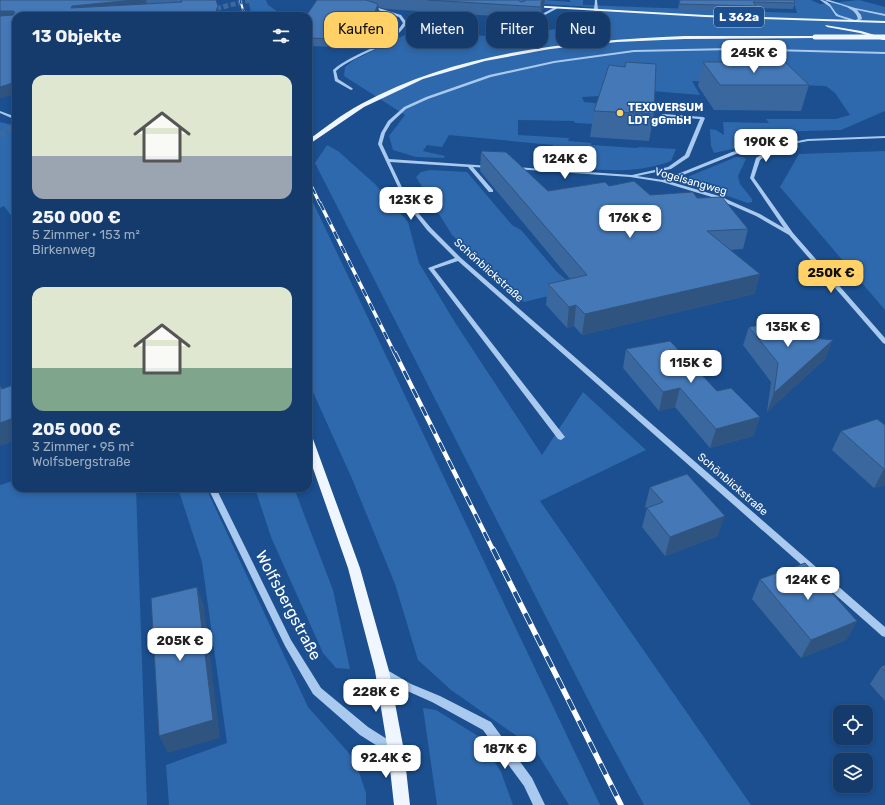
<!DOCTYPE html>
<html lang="de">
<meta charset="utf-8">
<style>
:root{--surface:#143b6b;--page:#1d4271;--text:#f1f3f6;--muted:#9dadc1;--line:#33557e;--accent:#ffd166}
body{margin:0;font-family:Rubik,sans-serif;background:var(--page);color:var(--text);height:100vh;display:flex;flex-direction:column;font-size:15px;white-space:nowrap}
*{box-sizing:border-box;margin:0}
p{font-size:13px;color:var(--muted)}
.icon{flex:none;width:22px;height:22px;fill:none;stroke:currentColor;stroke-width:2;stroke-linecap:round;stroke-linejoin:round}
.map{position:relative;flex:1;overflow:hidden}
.panel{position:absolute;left:12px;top:12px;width:300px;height:480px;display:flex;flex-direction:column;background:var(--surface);border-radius:12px;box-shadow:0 2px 6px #0003,0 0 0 1px var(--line)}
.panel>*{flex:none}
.hud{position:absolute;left:324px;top:12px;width:380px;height:36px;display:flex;gap:8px}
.controls{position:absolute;left:833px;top:705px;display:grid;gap:8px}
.controls a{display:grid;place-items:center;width:40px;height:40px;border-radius:8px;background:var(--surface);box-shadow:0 2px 6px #0003,0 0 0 1px var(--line);font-size:20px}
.price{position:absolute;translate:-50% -34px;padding:0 9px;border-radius:8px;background:#fff;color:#222;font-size:13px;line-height:26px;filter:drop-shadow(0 1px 2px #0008)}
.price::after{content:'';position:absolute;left:50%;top:24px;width:12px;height:9px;margin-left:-6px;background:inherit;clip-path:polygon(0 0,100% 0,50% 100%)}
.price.current{background:var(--accent);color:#111}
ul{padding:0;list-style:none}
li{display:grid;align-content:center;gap:8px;height:212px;padding:0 20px}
li span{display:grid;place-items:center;height:124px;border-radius:12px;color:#555}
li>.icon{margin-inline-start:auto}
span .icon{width:72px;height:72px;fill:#fffc;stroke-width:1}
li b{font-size:17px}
h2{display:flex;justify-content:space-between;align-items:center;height:48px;padding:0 20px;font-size:17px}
.tag{padding:0 14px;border-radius:12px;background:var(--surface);box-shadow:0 2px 6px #0003,0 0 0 1px var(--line);font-size:14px;line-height:36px}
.tag.current{background:var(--accent);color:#111}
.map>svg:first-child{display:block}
.green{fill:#2e69ad}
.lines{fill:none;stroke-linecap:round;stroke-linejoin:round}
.minor-tunnel{stroke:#3d69a0;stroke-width:3.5;stroke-dasharray:3.5 1.5;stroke-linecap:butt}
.major-tunnel-far1{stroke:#3d69a0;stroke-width:5;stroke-dasharray:5 2.5;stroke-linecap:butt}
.major-tunnel{stroke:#3d69a0;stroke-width:6;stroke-dasharray:6 3;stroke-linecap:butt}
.minor{fill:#a9c9ee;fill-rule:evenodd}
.major{fill:#f0f6ff;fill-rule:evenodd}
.rail-far4-casing{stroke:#fff;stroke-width:2}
.rail-far3-casing{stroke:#fff;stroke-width:3}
.rail-far2-casing{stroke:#fff;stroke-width:3.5}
.rail-far1-casing{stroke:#fff;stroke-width:4.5}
.rail-casing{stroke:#fff;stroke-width:5.5}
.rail-far4{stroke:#1b4f8f;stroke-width:1.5;stroke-dasharray:4.5;stroke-linecap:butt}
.rail-far3{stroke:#1b4f8f;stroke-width:2;stroke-dasharray:5.5;stroke-linecap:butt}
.rail-far2{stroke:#1b4f8f;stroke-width:2.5;stroke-dasharray:8;stroke-linecap:butt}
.rail-far1{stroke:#1b4f8f;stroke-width:3;stroke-dasharray:10;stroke-linecap:butt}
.rail{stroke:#1b4f8f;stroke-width:4;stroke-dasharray:12;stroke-linecap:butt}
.major-bridge{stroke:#f0f6ff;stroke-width:5}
.wall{fill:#3a679d}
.shaded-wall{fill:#305480}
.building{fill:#4478b7;stroke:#305480}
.poi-dot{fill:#ffd166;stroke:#1b4f8f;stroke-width:1.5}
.labels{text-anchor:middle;stroke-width:3;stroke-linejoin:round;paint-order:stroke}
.far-poi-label{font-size:11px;font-weight:bold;fill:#fff;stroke:#1b4f8f;text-anchor:start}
.far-street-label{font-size:11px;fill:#fff;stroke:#1b4f8f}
.shield{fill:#1b4f8f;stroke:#bbcadd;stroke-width:1}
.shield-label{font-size:12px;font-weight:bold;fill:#fff}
.near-street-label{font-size:16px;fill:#fff;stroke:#1b4f8f}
</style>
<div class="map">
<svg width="885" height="805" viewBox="0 0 885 805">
<rect width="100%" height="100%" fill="#1b4f8f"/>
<g class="green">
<polygon points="248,0 266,0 268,5 281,14 280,16 252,16"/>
<path d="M543,0l27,2v-2h13v5l214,8 -4,-13h18l9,4 39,-4 26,7v104l-44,19 -69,2 -30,8v4l-5,4 -23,5 -3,-7 -1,-17 6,1 8,5 -1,-13 46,1 -3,-4h70l14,-4 -15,-22 -9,-7 -134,-5 8,14 -60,-5 -40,6 -18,1 2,5 19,2 -7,20 -21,-1 -1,-2 -56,-1v15l51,3 -1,3 23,2v2l46,3 2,-1 37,2 -5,12c-39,15 -79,8 -120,5l2,-21 -104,-10 -7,12 -15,-2 -4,6 22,5 -1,2 -28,-1 -23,-7 -4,-14 16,-21 -61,-39 1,-9 9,-7 57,-28 77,4 101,-10 4,-13v-6l-51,-3z"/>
<polygon points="0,122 16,126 16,222 4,206 0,208"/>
<polygon points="327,145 338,151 375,184 408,222 419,263 456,324 542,455 583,392 646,450 540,501 751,805 644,805 602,727 315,163"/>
<polygon points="885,151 885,310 780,187 799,154"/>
<polygon points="736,157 743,157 746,159 738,176 740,184 752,199 752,202 748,203 692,184 688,181 687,179 690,176"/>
<polygon points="430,170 467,172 512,225 521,230 557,272 577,289 524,302 452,235 416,177 421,172"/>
<polygon points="308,192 600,805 569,805 534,748 451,690 418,660 395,584 353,481 308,381"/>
<polygon points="16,480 16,488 136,488 147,805 0,805 0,485"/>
<polygon points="178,488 206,488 308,707 355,760 366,793 366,805 169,805 166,765 227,743 202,562"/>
<polygon points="255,488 294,488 333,590 350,669 336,668 323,653 271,537"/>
<polygon points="423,708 436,710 478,736 501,772 513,805 437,805"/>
</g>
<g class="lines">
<polyline class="minor-tunnel" points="521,12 522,18 535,19 544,14"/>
<polyline class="major-tunnel-far1" points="187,16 250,0"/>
<polyline class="major-tunnel" points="0,135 16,125"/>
<g class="minor">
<polygon points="595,0 597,0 598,10 596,11 594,10"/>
<path d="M820,0c12,0 12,11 19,15 5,2 11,3 16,5l3,-1c-3,-14 -23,-14 -33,-19h4l26,8 30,6v2l-28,-6 4,5 1,4 -7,3 -19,-6 -6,-9z"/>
<path d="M369,5l32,10 6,8c-16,26 -49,29 -71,48l2,8 14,9 1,1 -2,1 -16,-9 -2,-11c22,-19 56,-23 70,-47l-4,-6 -30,-10z"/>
<polygon points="555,7 558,8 545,15 542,14"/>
<polygon points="732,48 885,52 885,54 732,50 634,52 554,63 491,77 428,99 406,109 391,123 385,133 382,144 389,159 491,166 491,168 489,168 473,167 493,190 493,192 489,192 468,167 390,162 409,202 431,228 461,258 885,627 885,637 882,636 458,261 434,269 565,437 561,440 558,439 428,268 455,258 427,230 405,202 378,144 381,133 388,121 404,107 426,97 489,75 554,61 634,50"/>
<polygon points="0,111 16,117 16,120 0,113"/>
<path d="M663,114l40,3 2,1 -16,39 -18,12 -34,7 26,4 69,-28 25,-6 19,-1 32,-6 77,-3v2l-77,3 -31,6 -17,13 -6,18 39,55 92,105v6l-2,-1 -94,-108 -33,-19 -41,-18 -53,-16 -32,-5 -115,-8 -2,-1 2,-1 117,8 36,-8 17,-12 15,-36 -38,-3 -1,-1zM757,148h14l-15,10 -6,20 34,50 -24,-14 -41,-18 -51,-15 68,-27z"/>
<polygon points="208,488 216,488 291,640 321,688 368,727 398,746 399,750 398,754 394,755 390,754 360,735 313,694 285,646"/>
<polygon points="382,667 411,684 440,696 491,722 532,778 545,805 533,805 524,786 483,730 432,702 405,690 379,674 377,671 379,668"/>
</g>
<g class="major">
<polygon points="529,5 705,15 885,21 885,23 705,17 531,7"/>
<polygon points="825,25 861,31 885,38 885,40 883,40 860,33 827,27"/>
<path d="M685,36h130l2,1 -2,1 -130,1 -68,3 -67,7 -65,12 -62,18 -59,28 -56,38v-5c17,-12 34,-26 53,-36 99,-54 213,-63 324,-68z"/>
<polygon points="308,435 312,436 313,439 360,568 389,671 404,751 410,805 394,805 388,751 375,671 348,568 308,454"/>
</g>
<defs>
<polyline id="rail-far4" points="240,0 245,16"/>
<polyline id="rail-far3" points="308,179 320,204"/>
<polyline id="rail-far2" points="320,203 395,354"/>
<polyline id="rail-far1" points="395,353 493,550"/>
<polyline id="rail" points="493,549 621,805"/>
</defs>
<use href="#rail-far4" class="rail-far4-casing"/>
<use href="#rail-far3" class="rail-far3-casing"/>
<use href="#rail-far2" class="rail-far2-casing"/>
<use href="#rail-far1" class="rail-far1-casing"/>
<use href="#rail" class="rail-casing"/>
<use href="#rail-far4" class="rail-far4"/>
<use href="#rail-far3" class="rail-far3"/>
<use href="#rail-far2" class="rail-far2"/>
<use href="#rail-far1" class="rail-far1"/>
<use href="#rail" class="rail"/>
<polyline class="major-bridge" points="815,37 885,37"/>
</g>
<g class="wall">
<polygon points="0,0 216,0 219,15 0,98"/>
<polygon points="317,0 547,0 545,4 544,4 544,8 541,14 540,19 386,9 378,7 379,12 365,48 308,46 308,16"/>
<polygon points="679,0 794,0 795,3 793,9 755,8 754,12 678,10"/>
<polygon points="703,62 809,85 801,111 714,110 698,86"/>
<polygon points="594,111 654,114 649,141 590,137"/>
<polygon points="481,152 548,191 609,186 650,195 697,198 748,229 743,249 730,250 760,274 754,294 582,335 574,326 567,328 546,305 548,284 570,279 480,171"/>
<polygon points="749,327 803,337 826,358 767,412 771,382 743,345"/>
<polygon points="626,349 717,391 760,417 753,436 710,448 675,407 659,411 623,368"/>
<polygon points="885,425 885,485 874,488 832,450 841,431"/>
<polygon points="650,487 718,536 665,556 642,527 647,508 645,507"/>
<polygon points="760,579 857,621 846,640 801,658 752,599"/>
<polygon points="885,665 885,701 870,684 881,667"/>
</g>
<g class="shaded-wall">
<polygon points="134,0 146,0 148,8 71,8 72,6"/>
<polygon points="543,0 545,0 544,8 541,14 541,2"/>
<polygon points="378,4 379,12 365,48 364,40"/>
<polygon points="218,6 219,16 214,16"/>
<polygon points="0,11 13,11 16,20 0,20"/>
<polygon points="16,82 16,94 0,98 0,87"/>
<polygon points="760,274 754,294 582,335 585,314"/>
<polygon points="576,305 574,326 567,328 569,307"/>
<polygon points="833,340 826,358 767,412 774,393"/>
<polygon points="680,388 675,407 659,411 663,392"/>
<polygon points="16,417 16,440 0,446 0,423"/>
<polygon points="760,417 753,436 710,448 716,429"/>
<polygon points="884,469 885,469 885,485 874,488"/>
<polygon points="725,516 718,536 665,556 670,537"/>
<polygon points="197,587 204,606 220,738 168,753 159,736"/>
<polygon points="857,621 846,640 801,658 811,640"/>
</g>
<g class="building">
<polygon points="0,0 134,0 72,6 71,8 182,2 181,0 216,0 218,6 214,16 16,16 16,82 0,87 0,16 13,15 15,12 13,11 0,11"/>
<polygon points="317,0 366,0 378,4 364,40 308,38 308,16 306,16"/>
<polygon points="428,0 518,0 521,2 525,1 525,0 543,0 541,2 541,7"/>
<polygon points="680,0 794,0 795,3 753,2 756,6 679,4"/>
<polygon points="626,62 656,64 654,114 594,111 609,65 625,67"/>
<polygon points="703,62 785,62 809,85 720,85"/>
<polygon points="482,151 506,152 548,191 605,182 609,186 634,181 650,195 693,192 697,198 722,197 748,229 707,231 760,274 585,314 576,305 569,307 548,284 587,275 481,152"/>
<polygon points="786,320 803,337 833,340 774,393 778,363 749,327"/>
<polygon points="670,341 717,391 731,388 760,417 716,429 680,388 663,392 626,349"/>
<polygon points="16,384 16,417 0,423 0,386 2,389"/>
<polygon points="877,419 885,425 885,469 884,469 841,431"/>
<polygon points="687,474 725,516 670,537 647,508 663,502 650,487"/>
<polygon points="805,563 857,621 811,640 760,579"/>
<polygon points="197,587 213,720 159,736 151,598"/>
<polygon points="885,665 885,671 881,667"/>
</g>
<circle class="poi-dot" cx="620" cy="113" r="4"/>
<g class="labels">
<g class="far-poi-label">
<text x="628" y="111">TEXOVERSUM<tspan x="628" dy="13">LDT gGmbH</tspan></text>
</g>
<g class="far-street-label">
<text transform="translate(691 181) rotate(16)" y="4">Vogelsangweg</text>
<text transform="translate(489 270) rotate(42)" y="4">Schönblickstraße</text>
<text transform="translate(733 484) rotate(41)" y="4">Schönblickstraße</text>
</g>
<rect class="shield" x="714" y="7" width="50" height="20" rx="3"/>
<g class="shield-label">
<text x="739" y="21">L 362a</text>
</g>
<g class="near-street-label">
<text transform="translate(289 605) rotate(62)" y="6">Wolfsbergstraße</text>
</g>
</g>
</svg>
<div class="controls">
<a><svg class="icon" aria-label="locate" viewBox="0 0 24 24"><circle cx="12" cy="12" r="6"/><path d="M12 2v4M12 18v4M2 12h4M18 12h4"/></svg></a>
<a><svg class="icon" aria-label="layers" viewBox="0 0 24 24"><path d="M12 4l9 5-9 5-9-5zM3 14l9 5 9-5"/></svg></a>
</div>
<b class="price" style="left:754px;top:74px">245K €</b>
<b class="price" style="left:766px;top:163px">190K €</b>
<b class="price" style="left:565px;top:180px">124K €</b>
<b class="price" style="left:411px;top:221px">123K €</b>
<b class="price" style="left:630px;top:239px">176K €</b>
<b class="price current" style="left:831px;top:294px">250K €</b>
<b class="price" style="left:788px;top:348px">135K €</b>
<b class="price" style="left:691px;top:384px">115K €</b>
<b class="price" style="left:808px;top:601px">124K €</b>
<b class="price" style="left:180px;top:662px">205K €</b>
<b class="price" style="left:376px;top:713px">228K €</b>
<b class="price" style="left:505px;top:770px">187K €</b>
<b class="price" style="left:386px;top:779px">92.4K €</b>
<div class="hud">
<a class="tag current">Kaufen</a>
<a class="tag">Mieten</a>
<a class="tag">Filter</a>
<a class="tag">Neu</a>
</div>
<section class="panel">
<h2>13 Objekte<svg class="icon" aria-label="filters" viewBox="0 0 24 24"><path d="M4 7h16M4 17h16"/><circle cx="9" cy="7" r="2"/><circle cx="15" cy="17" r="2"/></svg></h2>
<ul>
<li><span style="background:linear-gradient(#dfe7d0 65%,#9aa5b1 0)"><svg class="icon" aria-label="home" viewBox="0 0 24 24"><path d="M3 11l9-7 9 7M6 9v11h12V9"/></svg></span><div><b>250 000 €</b><p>5 Zimmer · 153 m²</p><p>Birkenweg</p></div></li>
<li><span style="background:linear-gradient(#dfe7d0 65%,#7fa58c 0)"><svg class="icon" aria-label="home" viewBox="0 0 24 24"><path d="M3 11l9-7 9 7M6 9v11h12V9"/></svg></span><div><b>205 000 €</b><p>3 Zimmer · 95 m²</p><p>Wolfsbergstraße</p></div></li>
</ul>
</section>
</div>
